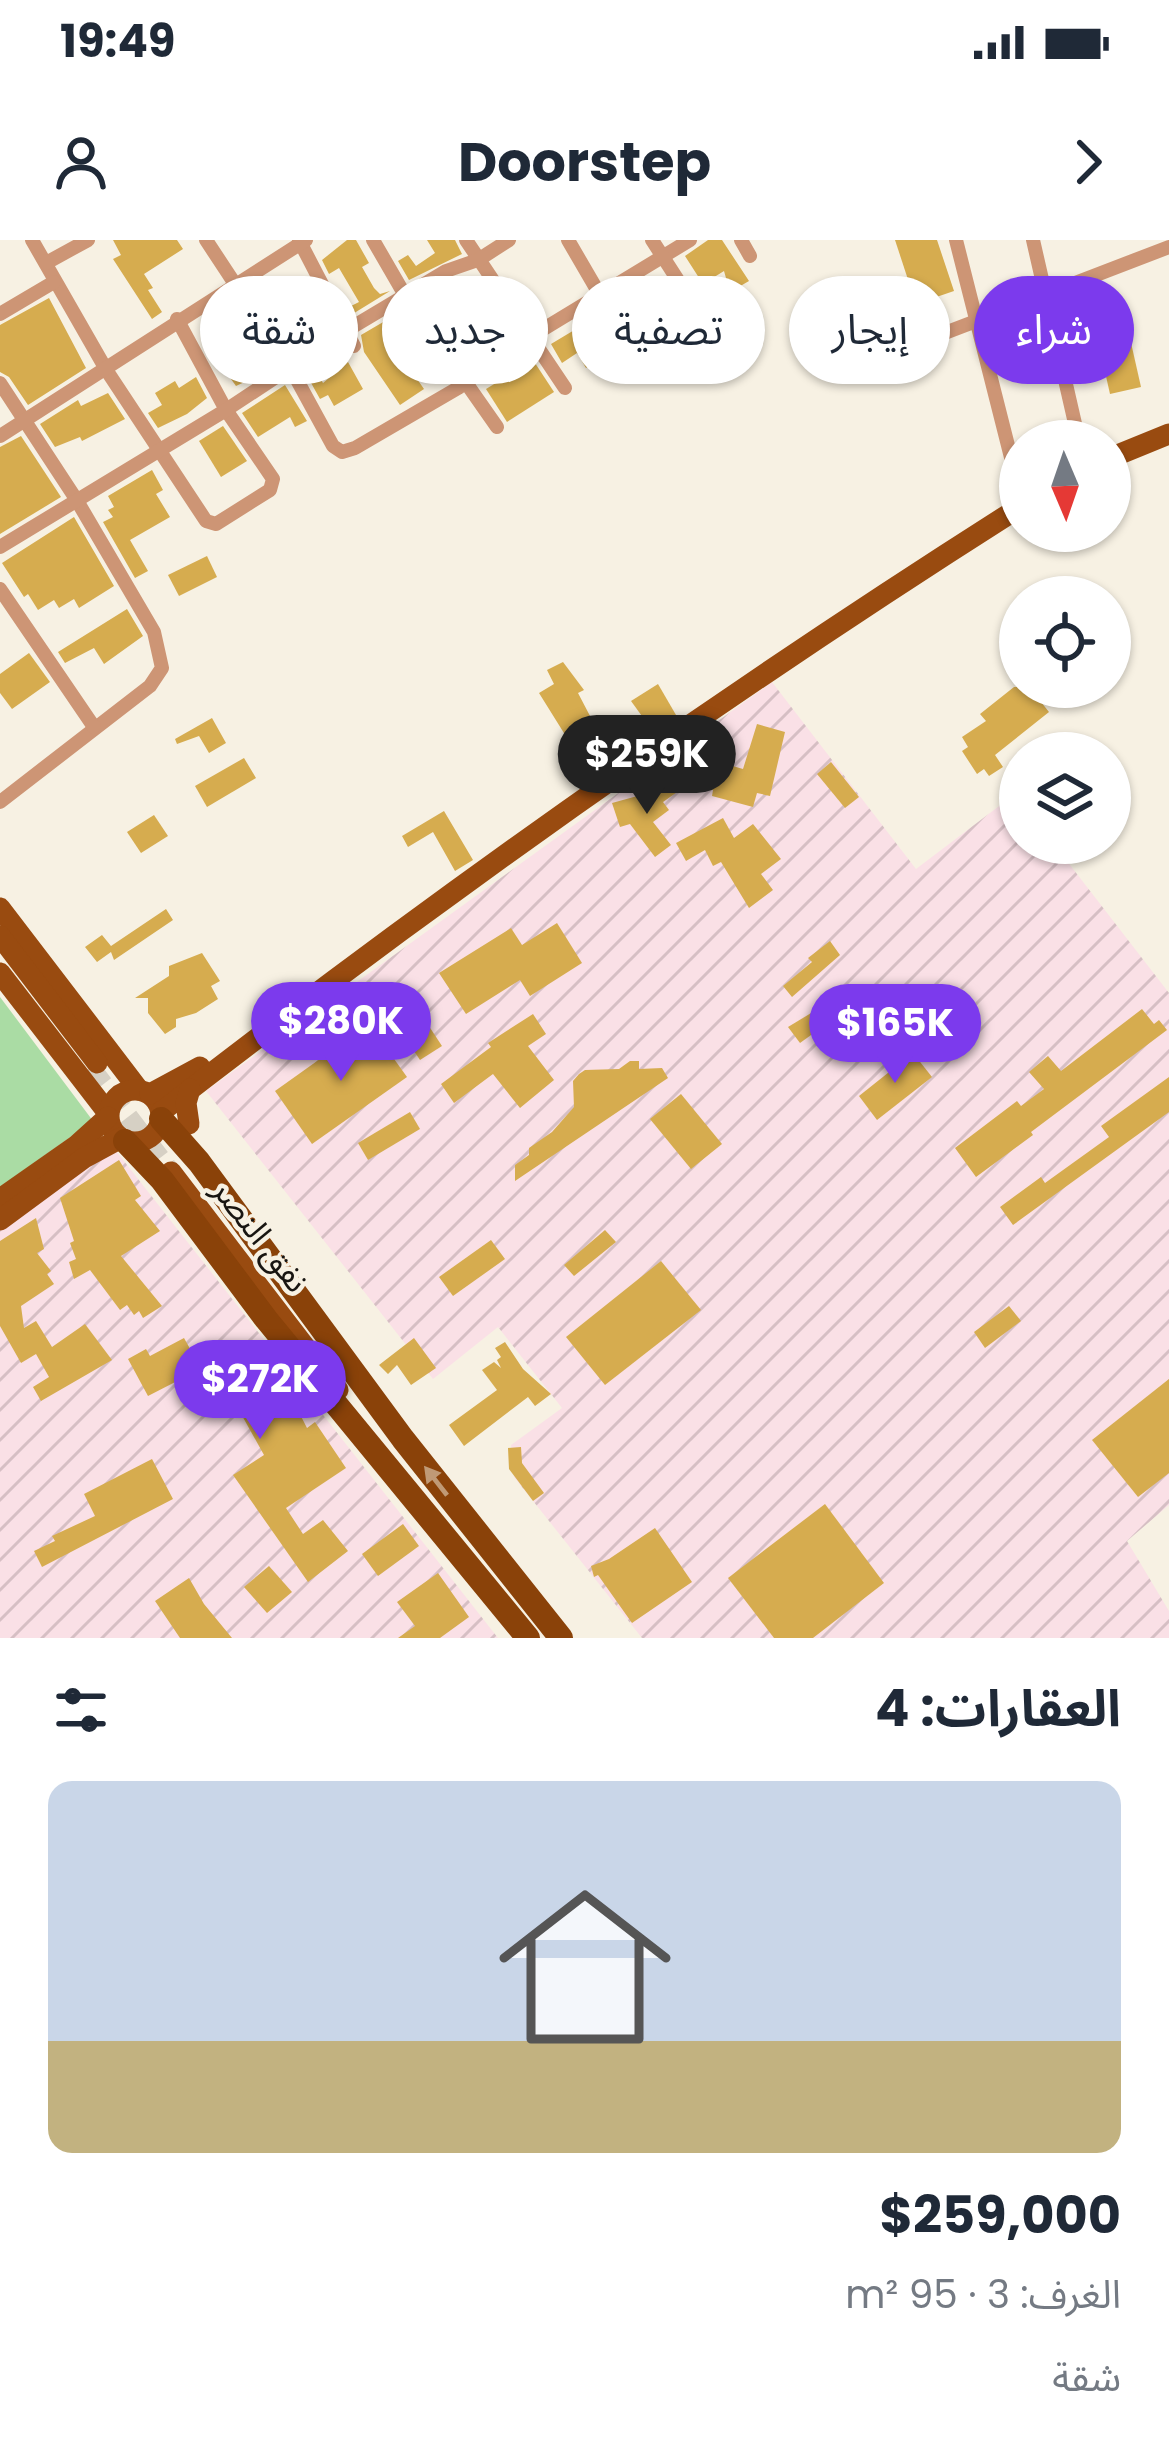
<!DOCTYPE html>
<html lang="ar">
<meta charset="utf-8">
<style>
:root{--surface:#fff;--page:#f2f2f3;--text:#1f2937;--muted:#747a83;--accent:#7c3aed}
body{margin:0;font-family:Poppins,"Noto Sans Arabic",sans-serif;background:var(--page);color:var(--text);direction:rtl;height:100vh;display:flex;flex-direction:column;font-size:45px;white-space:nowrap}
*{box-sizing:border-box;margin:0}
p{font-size:39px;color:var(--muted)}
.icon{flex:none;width:66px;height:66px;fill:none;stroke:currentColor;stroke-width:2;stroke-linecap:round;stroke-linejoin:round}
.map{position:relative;height:1398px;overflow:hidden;direction:ltr}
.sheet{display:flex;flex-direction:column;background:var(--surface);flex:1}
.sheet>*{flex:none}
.top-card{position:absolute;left:36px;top:36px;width:1098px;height:108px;direction:rtl;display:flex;gap:24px}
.needle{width:78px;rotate:178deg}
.fabs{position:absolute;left:999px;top:180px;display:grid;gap:24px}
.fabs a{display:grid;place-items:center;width:132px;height:132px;border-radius:50%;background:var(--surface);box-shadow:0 3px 9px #0004;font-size:60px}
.price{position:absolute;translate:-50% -102px;padding:0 27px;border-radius:42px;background:var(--accent);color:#fff;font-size:39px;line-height:78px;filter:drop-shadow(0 3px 6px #0008)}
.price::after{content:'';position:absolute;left:50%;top:72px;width:36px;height:27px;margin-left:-18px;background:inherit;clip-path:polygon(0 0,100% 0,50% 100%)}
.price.selected{background:#222;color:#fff}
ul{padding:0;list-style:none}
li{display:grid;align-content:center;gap:24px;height:636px;padding:0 48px}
li span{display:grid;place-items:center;height:372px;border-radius:24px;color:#555}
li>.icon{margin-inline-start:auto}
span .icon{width:216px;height:216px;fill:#fffc;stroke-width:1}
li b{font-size:51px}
h2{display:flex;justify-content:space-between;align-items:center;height:144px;padding:0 48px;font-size:51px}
.pill{padding:0 42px;border-radius:54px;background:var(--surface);box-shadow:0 3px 9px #0004;font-size:42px;line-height:108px}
.pill.selected{background:var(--accent);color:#fff}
.status{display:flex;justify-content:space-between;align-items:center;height:84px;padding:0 60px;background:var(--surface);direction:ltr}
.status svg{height:33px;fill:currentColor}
header{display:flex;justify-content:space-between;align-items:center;height:156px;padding:0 48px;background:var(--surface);font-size:54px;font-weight:700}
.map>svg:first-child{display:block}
.industrial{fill:url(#industrial-furrows)}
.park{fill:#aadca4}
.building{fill:#d6ac4f}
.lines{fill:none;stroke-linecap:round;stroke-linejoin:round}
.primary-tunnel{stroke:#d6d0c4;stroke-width:21;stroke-dasharray:21 10;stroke-linecap:butt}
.minor{stroke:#cd9575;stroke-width:14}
.primary{stroke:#994b10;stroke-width:21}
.trunk{stroke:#8a4209;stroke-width:24}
.oneway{fill:#c09a76}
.labels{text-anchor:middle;stroke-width:9;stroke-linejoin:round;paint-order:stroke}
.street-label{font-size:33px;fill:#181511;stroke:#f7f1e3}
</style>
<div class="status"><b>19:49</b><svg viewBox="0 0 49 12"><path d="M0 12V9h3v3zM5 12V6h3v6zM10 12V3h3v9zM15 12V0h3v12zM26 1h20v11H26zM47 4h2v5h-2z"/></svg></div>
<header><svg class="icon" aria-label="forward" viewBox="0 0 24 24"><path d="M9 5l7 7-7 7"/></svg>Doorstep<svg class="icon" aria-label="person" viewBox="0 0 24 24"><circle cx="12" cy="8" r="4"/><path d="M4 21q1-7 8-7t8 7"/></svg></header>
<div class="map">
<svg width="1169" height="1398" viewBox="0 0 1169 1398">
<defs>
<pattern id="industrial-furrows" width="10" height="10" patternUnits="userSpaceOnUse" patternTransform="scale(3)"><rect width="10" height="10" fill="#fae0e6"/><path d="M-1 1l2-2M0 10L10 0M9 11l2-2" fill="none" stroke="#d6bfc4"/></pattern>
</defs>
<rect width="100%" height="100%" fill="#f7f1e3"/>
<g class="industrial">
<polygon points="772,442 916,629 1015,554 1020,560 1020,603 1053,603 1169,753 1169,1265 1127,1301 1169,1371 1169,1398 642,1398 514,1237 511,1205 562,1168 498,1087 433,1139 206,851"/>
<polygon points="113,907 498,1398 0,1398 0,990"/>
</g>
<polygon class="park" points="0,757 93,881 0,947"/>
<g class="building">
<polygon points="113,0 177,0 183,9 144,34 153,48 148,50 162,72 152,79 113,19 121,15"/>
<polygon points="347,0 356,0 369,23 362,27 374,48 380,54 390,51 351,75 347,68 359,62 339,28 329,34 322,20"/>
<polygon points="427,0 455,0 462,14 409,40 398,21 408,15 416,26 435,13"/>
<polygon points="708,0 722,0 749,41 730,52 724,31 703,44 685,16"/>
<polygon points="895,0 937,0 954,51 916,64"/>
<polygon points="480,41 514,95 469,127 429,70"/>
<polygon points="656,41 668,61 605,98 613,112 586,128 577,113 562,123 551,104"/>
<polygon points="1084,52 1089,68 1078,72 1087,100 1069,106 1059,61"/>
<polygon points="49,58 86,128 28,165 9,137 0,132 0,85"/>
<polygon points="402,71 418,94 411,99 415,106 404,113 410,121 406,123 424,149 400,165 364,112 361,95"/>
<polygon points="1127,85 1141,147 1110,154 1096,92"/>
<polygon points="252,104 265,116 259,135 236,146 221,125 230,115 234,118"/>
<polygon points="533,120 554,152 507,182 486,149"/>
<polygon points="348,122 363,149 334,166 328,155 320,159 310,141 319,136 323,143"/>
<polygon points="196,137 207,158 187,174 158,188 148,173 162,165 155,153 175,141 179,148"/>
<polygon points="285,145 307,181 295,187 290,177 258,197 242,173"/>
<polygon points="108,153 125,179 82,201 80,197 55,207 40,184 78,160 81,166"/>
<polygon points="223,186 247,221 221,237 199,201"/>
<polygon points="21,196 61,257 0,294 0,207"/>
<polygon points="152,230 163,250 156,254 170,277 130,300 148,331 135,338 103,282 113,277 108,270 114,267 108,256"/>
<polygon points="74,277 114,346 79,368 74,359 59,368 54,360 38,370 28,354 24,357 2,323"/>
<polygon points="207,316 217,337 179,356 168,335"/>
<polygon points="127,369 143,396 104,424 94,408 65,423 58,412"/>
<polygon points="29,413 50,442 12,469 0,453 0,434"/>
<polygon points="563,422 584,450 578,453 601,497 594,500 600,510 582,522 539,453 554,444 547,430"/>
<polygon points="658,444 676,475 652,490 631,461"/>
<polygon points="1014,447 1029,447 1049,472 995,515 1003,527 989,536 984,529 977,534 962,511 968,507 962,497 986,481 980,474"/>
<polygon points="212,478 226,503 209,513 199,496 177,504 175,499"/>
<polygon points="757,484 785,492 770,556 757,553 753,567 712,556 713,550 704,547 712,520 743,529"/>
<polygon points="244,518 256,538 207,567 195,546"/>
<polygon points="831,522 859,557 845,568 817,534"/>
<polygon points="674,541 680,550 663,562 669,570 653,582 671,605 655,617 630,584 620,587 612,563 641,555 643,562"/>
<polygon points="444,571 473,620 455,631 433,592 408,607 402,596"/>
<polygon points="154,575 168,596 141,613 127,592"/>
<polygon points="723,578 734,598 753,584 781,619 761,634 773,650 749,668 721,622 713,626 705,610 686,621 676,603"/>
<polygon points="166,669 173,680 114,720 111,712 97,722 85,707 102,695 111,706"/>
<polygon points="557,683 582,723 530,756 520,740 466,774 439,733 511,688 522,705"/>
<polygon points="830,701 840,715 792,757 783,746 812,722 808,718"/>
<polygon points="202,713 220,741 211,746 218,759 196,773 176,779 176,787 165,794 148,773 148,758 135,758 169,736 169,726"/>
<polygon points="826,764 836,777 800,803 788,787"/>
<polygon points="1142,769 1154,784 1159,780 1167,790 1031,892 1033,895 976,937 955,908 1017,861 1021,866 1044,849 1029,832 1048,816 1061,831"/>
<polygon points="419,771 442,806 420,820 397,785"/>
<polygon points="533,774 546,794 528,806 554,840 520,868 493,834 454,863 441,844 491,807 488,803"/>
<polygon points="369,784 407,837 312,904 275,851"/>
<polygon points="913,813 932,837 877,880 859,856"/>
<polygon points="630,821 639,821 639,829 662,828 668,838 515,941 515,925 529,915 529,908 552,892 574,867 573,841 579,834 585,830 619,829"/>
<polygon points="1169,837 1169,872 1013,985 1000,967 1041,937 1045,943 1109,897 1101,886"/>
<polygon points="681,854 722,904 691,929 650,879"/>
<polygon points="410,872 420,889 368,920 358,903"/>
<polygon points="119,920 141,956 135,960 160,991 121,1016 162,1066 143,1078 139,1071 134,1075 127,1065 120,1070 90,1030 74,1039 69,1022 76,1019 70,1003 74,1001 60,958"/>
<polygon points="36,978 44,1009 37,1013 51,1031 47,1034 54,1044 21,1066 24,1088 36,1081 52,1107 85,1084 112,1120 41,1161 33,1147 49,1137 36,1114 21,1123 0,1086 0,1001"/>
<polygon points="605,990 616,1002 574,1036 564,1025"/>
<polygon points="491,1000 505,1019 453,1056 439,1037"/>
<polygon points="661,1021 701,1070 605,1145 566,1097"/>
<polygon points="1009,1066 1021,1081 985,1108 974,1092"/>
<polygon points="184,1098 198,1123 242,1100 268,1148 283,1141 307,1188 315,1182 346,1228 286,1268 303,1294 323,1280 348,1311 308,1342 233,1235 264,1215 230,1154 200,1170 183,1138 148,1156 128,1119 146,1109 150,1116"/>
<polygon points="414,1098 436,1128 411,1145 397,1125 388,1134 379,1125"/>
<polygon points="505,1102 523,1129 551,1154 535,1166 528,1157 464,1206 449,1185 497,1150 482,1130 494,1122 501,1128 497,1120 501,1117 495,1108"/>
<polygon points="1169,1139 1169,1233 1138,1257 1092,1200"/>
<polygon points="521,1207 522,1223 544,1253 533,1261 509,1229 508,1208"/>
<polygon points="152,1219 173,1259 42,1327 34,1311 55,1301 52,1296 95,1276 84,1254"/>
<polygon points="825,1264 884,1343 813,1398 774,1398 728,1338"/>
<polygon points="403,1284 419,1306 378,1336 362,1314"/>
<polygon points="655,1288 692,1342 632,1383 598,1335 594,1337 591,1326 609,1319"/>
<polygon points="269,1326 292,1352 267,1373 244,1347"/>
<polygon points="438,1333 469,1377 440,1398 398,1398 415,1386 397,1362"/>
<polygon points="189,1338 204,1364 232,1398 180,1398 155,1361"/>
</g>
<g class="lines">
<polyline class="primary-tunnel" points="90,828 170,932"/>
<g class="minor">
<polyline points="32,0 107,131 206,281 216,284 270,250 273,239 226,170 177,79"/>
<polyline points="206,0 291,129 333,206 342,212 355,208 458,148 532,96 690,0"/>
<polyline points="299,0 354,106"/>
<polyline points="373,0 406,57 497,187"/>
<polyline points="466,0 565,148"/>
<polyline points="568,0 600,55"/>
<polyline points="652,0 694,65"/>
<polyline points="741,0 750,16"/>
<polyline points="956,0 1020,253"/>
<polyline points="1033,0 1079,201"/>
<polyline points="46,23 88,0"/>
<polyline points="0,74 54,42"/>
<polyline points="916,104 1169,7"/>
<polyline points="0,143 76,259 154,392 162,428 150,446 0,562"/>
<polyline points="0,196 306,0"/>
<polyline points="0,307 226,170 344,92 446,31 478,20 509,0"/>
<polyline points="0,349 94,487"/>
</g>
<g class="primary">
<polyline points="1110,218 1169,194"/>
<polyline points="0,668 139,850"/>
<polyline points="0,696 97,823"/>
<polyline points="0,733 108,873"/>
<circle cx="135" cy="876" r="26"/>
<polyline points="150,854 200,827"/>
<path d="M161,872c276,-214 564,-418 859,-605"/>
<polyline points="189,884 186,863 190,849"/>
<polyline points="171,932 338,1150"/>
<polyline points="0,959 77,905 108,877"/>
<polyline points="0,980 84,918 121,898"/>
</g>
<g class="trunk">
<polyline points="161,879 199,922 403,1199 561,1398"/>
<polyline points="125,901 162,940 266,1079 528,1398"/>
</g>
</g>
<defs><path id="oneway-solid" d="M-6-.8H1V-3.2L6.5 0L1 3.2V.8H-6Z" transform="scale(3)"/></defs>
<use class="oneway" href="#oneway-solid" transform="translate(436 1241) rotate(-128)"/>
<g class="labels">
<g class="street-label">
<text transform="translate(261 995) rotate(52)" y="12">نفق النصر</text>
</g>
</g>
</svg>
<div class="fabs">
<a><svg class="needle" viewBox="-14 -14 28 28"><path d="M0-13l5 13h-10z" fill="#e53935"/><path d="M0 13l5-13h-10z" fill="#747a83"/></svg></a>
<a><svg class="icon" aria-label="locate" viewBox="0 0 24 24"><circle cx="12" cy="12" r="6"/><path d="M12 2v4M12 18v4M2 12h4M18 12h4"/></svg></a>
<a><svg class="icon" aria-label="layers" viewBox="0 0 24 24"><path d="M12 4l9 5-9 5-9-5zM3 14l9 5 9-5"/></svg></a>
</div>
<b class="price selected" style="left:647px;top:577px">$259K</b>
<b class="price" style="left:341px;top:844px">$280K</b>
<b class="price" style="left:895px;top:846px">$165K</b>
<b class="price" style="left:260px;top:1202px">$272K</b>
<div class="top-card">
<a class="pill selected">شراء</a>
<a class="pill">إيجار</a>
<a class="pill">تصفية</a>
<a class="pill">جديد</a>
<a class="pill">شقة</a>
</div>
</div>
<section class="sheet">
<h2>العقارات: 4<svg class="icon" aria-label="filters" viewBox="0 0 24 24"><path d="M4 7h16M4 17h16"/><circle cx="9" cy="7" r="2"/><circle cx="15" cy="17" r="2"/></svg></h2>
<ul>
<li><span style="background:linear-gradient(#c9d6e8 70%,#c2b280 0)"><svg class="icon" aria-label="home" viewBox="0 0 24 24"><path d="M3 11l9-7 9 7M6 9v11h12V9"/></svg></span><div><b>$259,000</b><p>الغرف: 3 · 95 m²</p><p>شقة</p></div></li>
</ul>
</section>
